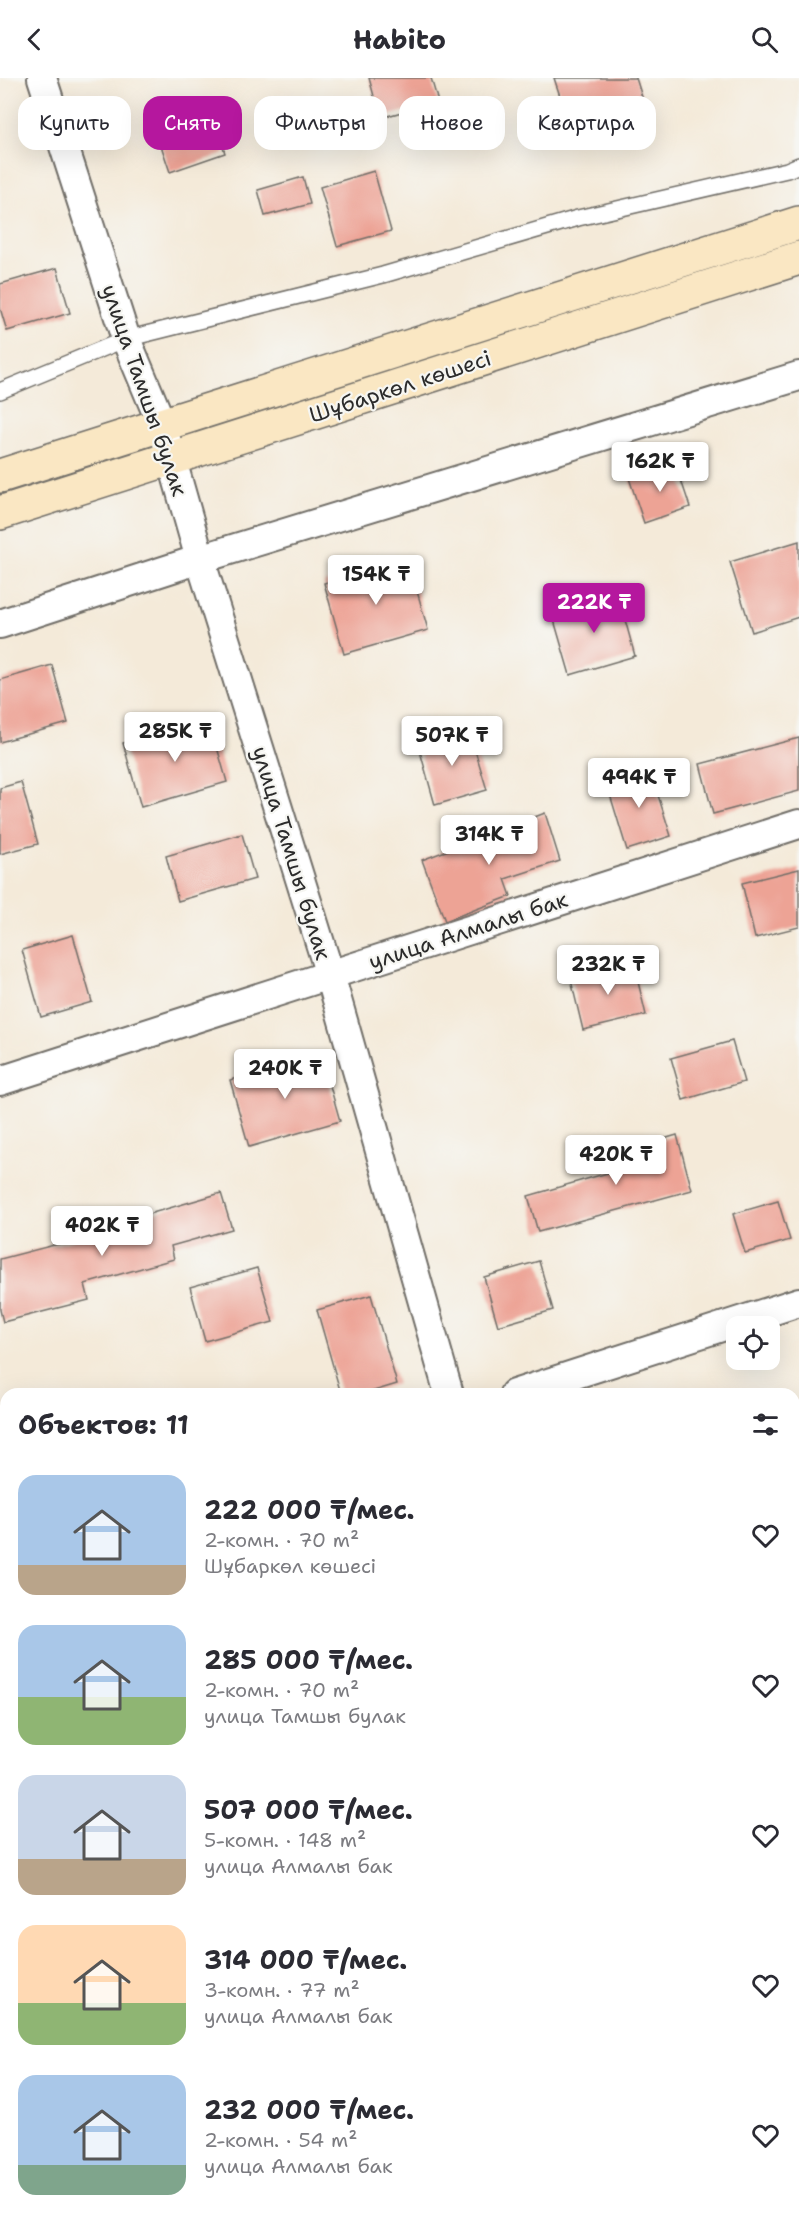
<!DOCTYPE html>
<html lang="ru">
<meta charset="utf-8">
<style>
:root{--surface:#fff;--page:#f7f7f7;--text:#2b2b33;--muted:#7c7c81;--accent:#b5179e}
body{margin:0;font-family:"Shantell Sans",sans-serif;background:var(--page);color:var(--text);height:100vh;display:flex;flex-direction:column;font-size:22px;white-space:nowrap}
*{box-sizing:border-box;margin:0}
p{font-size:20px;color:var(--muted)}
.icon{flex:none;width:33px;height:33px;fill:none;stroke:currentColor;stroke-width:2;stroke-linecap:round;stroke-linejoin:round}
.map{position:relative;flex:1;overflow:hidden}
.drawer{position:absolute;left:0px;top:1310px;width:800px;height:836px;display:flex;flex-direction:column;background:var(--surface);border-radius:18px 18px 0 0;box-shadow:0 6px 24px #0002}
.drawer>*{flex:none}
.banner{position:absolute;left:18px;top:18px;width:764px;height:54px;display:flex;gap:12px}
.tools{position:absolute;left:726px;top:1238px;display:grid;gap:12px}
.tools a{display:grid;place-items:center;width:54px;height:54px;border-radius:12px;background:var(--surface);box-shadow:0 6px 24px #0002;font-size:30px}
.price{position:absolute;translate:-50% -51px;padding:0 14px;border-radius:6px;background:#fff;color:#222;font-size:20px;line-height:39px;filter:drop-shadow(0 2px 3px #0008)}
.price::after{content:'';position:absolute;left:50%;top:36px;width:18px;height:14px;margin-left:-9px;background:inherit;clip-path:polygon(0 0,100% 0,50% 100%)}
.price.on{background:var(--accent);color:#fff}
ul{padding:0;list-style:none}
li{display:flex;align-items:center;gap:18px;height:150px;padding:0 18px}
li span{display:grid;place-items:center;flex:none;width:168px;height:120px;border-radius:18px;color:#555}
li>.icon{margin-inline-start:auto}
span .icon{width:72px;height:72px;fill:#fffc;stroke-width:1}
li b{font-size:26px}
h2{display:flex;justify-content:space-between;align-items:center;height:72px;padding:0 18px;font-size:26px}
.pill{padding:0 21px;border-radius:18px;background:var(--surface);box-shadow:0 6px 24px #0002;font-size:21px;line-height:54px}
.pill.on{background:var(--accent);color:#fff}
header{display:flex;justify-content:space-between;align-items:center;height:78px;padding:0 18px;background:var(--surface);font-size:27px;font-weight:700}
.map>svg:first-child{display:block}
.building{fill:#eda395}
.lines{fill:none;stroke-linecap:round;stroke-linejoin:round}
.lane-casing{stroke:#716e68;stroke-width:18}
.street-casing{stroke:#716e68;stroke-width:32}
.secondary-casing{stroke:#716e68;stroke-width:36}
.lane{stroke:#fff;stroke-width:15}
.street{stroke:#fff;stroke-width:28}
.secondary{stroke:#fae7c3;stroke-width:33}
.labels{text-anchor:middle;stroke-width:4.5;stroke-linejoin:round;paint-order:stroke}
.street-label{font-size:22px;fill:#2b2b2b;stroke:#f6f6f2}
</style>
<header><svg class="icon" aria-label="back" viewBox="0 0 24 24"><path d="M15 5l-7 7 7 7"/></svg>Habito<svg class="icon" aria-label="search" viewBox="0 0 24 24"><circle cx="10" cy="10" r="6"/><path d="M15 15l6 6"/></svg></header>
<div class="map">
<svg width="799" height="2144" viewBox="0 0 799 2144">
<rect width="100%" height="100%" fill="#f6f6f2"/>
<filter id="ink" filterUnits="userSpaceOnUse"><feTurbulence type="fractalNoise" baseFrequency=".0167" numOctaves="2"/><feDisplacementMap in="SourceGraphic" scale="12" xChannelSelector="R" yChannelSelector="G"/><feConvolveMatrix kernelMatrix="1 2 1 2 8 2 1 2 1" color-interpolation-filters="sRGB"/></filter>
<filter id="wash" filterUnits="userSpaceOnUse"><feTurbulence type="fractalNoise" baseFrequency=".008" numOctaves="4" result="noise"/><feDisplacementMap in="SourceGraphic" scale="24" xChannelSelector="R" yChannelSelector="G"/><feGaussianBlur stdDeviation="1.35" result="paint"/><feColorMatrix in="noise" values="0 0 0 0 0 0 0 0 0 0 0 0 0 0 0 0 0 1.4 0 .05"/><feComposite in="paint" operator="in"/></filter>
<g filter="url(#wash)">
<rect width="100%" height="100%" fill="#f4ead9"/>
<g id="blocks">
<g class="building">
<polygon points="369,0 431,0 438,24 380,40"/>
<polygon points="554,0 636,0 643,22 569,45"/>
<polygon points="209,26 225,75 170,94 153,44"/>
<polygon points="374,93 391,153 337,168 320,109"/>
<polygon points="303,99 310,126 265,138 258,112"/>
<polygon points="57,190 70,235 7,253 0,230 0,206"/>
<polygon points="675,384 690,429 644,445 629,400"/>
<polygon points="799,463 799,539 752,554 730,484"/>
<polygon points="408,481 428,552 344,576 324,505"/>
<polygon points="618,516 635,578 570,597 552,535"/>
<polygon points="52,587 68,645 0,664 0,602"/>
<polygon points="209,641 227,704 141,729 123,665"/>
<polygon points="469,652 487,712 435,727 418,666"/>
<polygon points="799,660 799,713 713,736 700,686"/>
<polygon points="649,689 671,758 627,772 608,710 621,705 619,698"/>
<polygon points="21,704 38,766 0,776 0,710"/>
<polygon points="545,735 560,783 505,801 511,818 445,843 422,782"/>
<polygon points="242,756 255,801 178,823 166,778"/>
<polygon points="799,791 799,849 755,860 742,805"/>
<polygon points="73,857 92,924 41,939 22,872"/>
<polygon points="633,883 646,937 583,952 570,898"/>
<polygon points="732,963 744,1004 683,1022 671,980"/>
<polygon points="321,976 340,1043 249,1069 230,1002"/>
<polygon points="677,1057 692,1112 538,1154 528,1118 618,1092 613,1076"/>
<polygon points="221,1115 232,1151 171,1168 174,1181 85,1206 89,1222 3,1244 0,1232 0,1181 112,1152 111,1147"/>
<polygon points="778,1123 790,1162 745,1175 733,1136"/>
<polygon points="539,1183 553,1232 498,1248 484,1199"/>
<polygon points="257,1190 273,1244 205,1263 190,1209"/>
<polygon points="371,1217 397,1306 364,1316 341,1316 317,1232"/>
</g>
</g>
</g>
<g filter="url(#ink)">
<use href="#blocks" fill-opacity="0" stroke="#716e68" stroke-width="1.5"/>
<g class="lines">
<defs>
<polyline id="lane" points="0,313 126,261 383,197 578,140 787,92 799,87"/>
<g id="street">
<polyline points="42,0 126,261 162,347 200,481 330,897 449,1316"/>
<polyline points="0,546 200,481 799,298"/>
<polyline points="0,1003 799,746"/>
<polyline points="514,1316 799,1224"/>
<polyline points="0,1470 6,1468"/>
<polyline points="794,1664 799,1662"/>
<polyline points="0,1918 6,1916"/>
<polyline points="712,2139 714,2144"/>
</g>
<g id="secondary">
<polyline points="0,398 799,145"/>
<polyline points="0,435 799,180"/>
</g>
</defs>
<use href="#lane" class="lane-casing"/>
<use href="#street" class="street-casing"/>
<use href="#secondary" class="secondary-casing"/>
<use href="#lane" class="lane"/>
<use href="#street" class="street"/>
<use href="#secondary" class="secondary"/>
</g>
</g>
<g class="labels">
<g class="street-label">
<text transform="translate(400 308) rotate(-18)" y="8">Шұбаркөл көшесі</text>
<text transform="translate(145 312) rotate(71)" y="8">улица Тамшы булак</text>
<text transform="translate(292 775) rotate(73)" y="8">улица Тамшы булак</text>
<text transform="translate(468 852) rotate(-18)" y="8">улица Алмалы бак</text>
</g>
</g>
</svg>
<div class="tools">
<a><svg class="icon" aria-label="locate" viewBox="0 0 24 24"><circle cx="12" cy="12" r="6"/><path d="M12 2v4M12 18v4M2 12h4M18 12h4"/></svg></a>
</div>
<b class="price" style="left:660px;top:415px">162K ₸</b>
<b class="price" style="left:376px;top:528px">154K ₸</b>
<b class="price on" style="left:594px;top:556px">222K ₸</b>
<b class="price" style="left:175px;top:685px">285K ₸</b>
<b class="price" style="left:452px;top:689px">507K ₸</b>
<b class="price" style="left:639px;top:731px">494K ₸</b>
<b class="price" style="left:489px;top:788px">314K ₸</b>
<b class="price" style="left:608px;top:918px">232K ₸</b>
<b class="price" style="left:285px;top:1022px">240K ₸</b>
<b class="price" style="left:616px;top:1108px">420K ₸</b>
<b class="price" style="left:102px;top:1179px">402K ₸</b>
<div class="banner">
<a class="pill">Купить</a>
<a class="pill on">Снять</a>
<a class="pill">Фильтры</a>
<a class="pill">Новое</a>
<a class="pill">Квартира</a>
</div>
<section class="drawer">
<h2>Объектов: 11<svg class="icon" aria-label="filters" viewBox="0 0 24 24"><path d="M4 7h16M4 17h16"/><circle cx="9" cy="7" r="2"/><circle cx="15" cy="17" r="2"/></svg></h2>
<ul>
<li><span style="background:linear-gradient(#a9c7e8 75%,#b9a48a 0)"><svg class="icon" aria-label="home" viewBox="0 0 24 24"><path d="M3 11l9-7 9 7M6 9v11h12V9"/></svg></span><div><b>222 000 ₸/мес.</b><p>2-комн. · 70 m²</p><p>Шұбаркөл көшесі</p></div><svg class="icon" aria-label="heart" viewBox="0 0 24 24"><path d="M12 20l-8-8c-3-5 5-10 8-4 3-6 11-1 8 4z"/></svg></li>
<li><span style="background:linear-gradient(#a9c7e8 60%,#8fb573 0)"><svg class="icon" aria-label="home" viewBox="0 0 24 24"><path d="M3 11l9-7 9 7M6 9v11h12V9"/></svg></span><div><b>285 000 ₸/мес.</b><p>2-комн. · 70 m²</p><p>улица Тамшы булак</p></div><svg class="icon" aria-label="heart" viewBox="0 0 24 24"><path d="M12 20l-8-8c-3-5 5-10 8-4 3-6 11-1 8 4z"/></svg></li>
<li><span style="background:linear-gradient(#c9d6e8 70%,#b9a48a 0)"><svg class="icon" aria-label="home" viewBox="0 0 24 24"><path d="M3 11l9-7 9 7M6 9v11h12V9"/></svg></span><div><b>507 000 ₸/мес.</b><p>5-комн. · 148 m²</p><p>улица Алмалы бак</p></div><svg class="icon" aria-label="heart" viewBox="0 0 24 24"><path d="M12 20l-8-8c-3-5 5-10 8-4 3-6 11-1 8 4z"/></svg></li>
<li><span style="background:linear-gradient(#ffd9b3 65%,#8fb573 0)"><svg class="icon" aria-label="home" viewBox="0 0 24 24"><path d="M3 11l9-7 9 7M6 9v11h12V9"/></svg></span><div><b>314 000 ₸/мес.</b><p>3-комн. · 77 m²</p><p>улица Алмалы бак</p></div><svg class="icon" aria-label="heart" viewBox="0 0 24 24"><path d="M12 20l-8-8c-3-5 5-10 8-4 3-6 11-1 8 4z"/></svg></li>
<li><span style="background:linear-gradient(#a9c7e8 75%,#7fa58c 0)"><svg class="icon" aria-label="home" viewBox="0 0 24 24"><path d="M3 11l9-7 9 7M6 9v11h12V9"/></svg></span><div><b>232 000 ₸/мес.</b><p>2-комн. · 54 m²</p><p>улица Алмалы бак</p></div><svg class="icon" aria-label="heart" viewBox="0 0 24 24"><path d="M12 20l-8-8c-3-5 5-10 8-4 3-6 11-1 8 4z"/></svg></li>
</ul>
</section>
</div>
